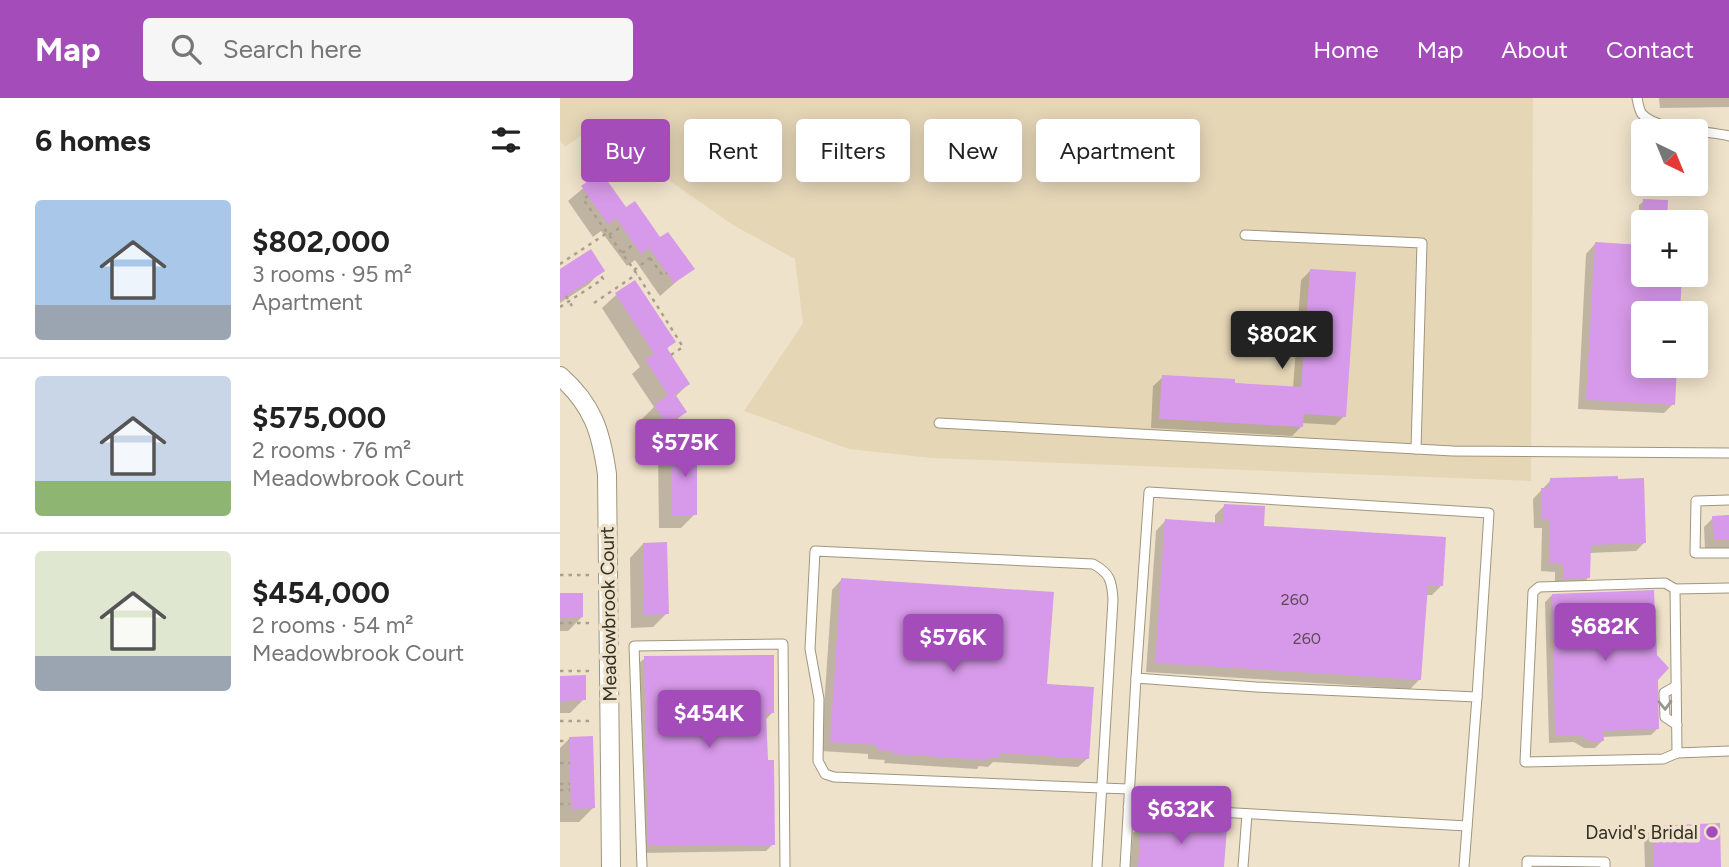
<!DOCTYPE html>
<meta charset="utf-8">
<style>
:root{--surface:#fff;--page:#f6f6f6;--text:#222;--muted:#767676;--line:#e0e0e0;--accent:#a34cba}
body{margin:0;font-family:Figtree,sans-serif;background:var(--page);color:var(--text);height:100vh;display:flex;flex-direction:column;font-size:26px;white-space:nowrap}
*{box-sizing:border-box;margin:0}
p{font-size:23px;color:var(--muted)}
.icon{flex:none;width:38px;height:38px;fill:none;stroke:currentColor;stroke-width:2;stroke-linecap:round;stroke-linejoin:round}
.map{position:relative;flex:1;overflow:hidden}
.panel{display:flex;flex-direction:column;background:var(--surface);width:560px}
.panel>*{flex:none}
.hud{position:absolute;left:21px;top:21px;width:665px;height:63px;display:flex;gap:14px}
.needle{width:46px;rotate:137deg}
.fabs{position:absolute;left:1071px;top:21px;display:grid;gap:14px}
.fabs a{display:grid;place-items:center;width:77px;height:77px;border-radius:7px;background:var(--surface);box-shadow:0 4px 18px #0003;font-size:35px}
.price{position:absolute;translate:-50% -60px;padding:0 16px;border-radius:7px;background:var(--accent);color:#fff;font-size:23px;line-height:46px;filter:drop-shadow(0 2px 4px #0008)}
.price::after{content:'';position:absolute;left:50%;top:42px;width:21px;height:16px;margin-left:-10px;background:inherit;clip-path:polygon(0 0,100% 0,50% 100%)}
.price.on{background:#222;color:#fff}
ul{padding:0;list-style:none}
li{display:flex;align-items:center;gap:21px;height:175px;padding:0 35px}
li+li{border-top:2px solid var(--line)}
li span{display:grid;place-items:center;flex:none;width:196px;height:140px;border-radius:7px;color:#555}
li>.icon{margin-inline-start:auto}
span .icon{width:84px;height:84px;fill:#fffc;stroke-width:1}
li b{font-size:30px}
h2{display:flex;justify-content:space-between;align-items:center;height:84px;padding:0 35px;font-size:30px}
.pill{padding:0 24px;border-radius:7px;background:var(--surface);box-shadow:0 4px 18px #0003;font-size:24px;line-height:63px}
.pill.on{background:var(--accent);color:#fff}
header{display:flex;align-items:center;gap:42px;box-sizing:border-box;height:98px;padding:0 35px;background:var(--accent);color:#fff}
header strong{font-size:33px}
nav{display:flex;gap:38px;margin-inline-start:auto;font-size:24px}
.search{width:490px;height:63px;background:var(--page);display:flex;align-items:center;gap:18px;box-sizing:border-box;padding:0 24px;border-radius:7px;color:var(--muted);font-size:26px}
main{display:flex;flex:1;min-height:0}
.map>svg:first-child{display:block}
.built{fill:#e5d6b6}
.shadow{fill:#0003}
.building{fill:#d799e9}
.lines{fill:none;stroke-linecap:round;stroke-linejoin:round}
.service-casing{stroke:#a0957e;stroke-width:11}
.minor-casing{stroke:#a0957e;stroke-width:20}
.path{stroke:#a99f8c;stroke-width:2.5;stroke-dasharray:3.5 5;stroke-linecap:butt}
.service{stroke:#fff;stroke-width:9}
.minor{stroke:#fff;stroke-width:18}
.oneway{stroke:#989692}
.poi-dot{fill:#a34cba;stroke:#efe2ca;stroke-width:2.5}
.labels{text-anchor:middle;stroke-width:7;stroke-linejoin:round;paint-order:stroke}
.number-label{font-size:16px;fill:#5b4955}
.street-label{font-size:19px;fill:#322e24;stroke:#efe2ca}
.poi-label{font-size:19px;fill:#322e24;stroke:#efe2ca;text-anchor:end}
</style>
<header>
<strong>Map</strong>
<div class="search"><svg class="icon" aria-label="search" viewBox="0 0 24 24"><circle cx="10" cy="10" r="6"/><path d="M15 15l6 6"/></svg>Search here</div>
<nav><a>Home</a><a>Map</a><a>About</a><a>Contact</a></nav>
</header>
<main>
<section class="panel">
<h2>6 homes<svg class="icon" aria-label="filters" viewBox="0 0 24 24"><path d="M4 7h16M4 17h16"/><circle cx="9" cy="7" r="2"/><circle cx="15" cy="17" r="2"/></svg></h2>
<ul>
<li><span style="background:linear-gradient(#a9c7e8 75%,#9aa5b1 0)"><svg class="icon" aria-label="home" viewBox="0 0 24 24"><path d="M3 11l9-7 9 7M6 9v11h12V9"/></svg></span><div><b>$802,000</b><p>3 rooms · 95 m²</p><p>Apartment</p></div></li>
<li><span style="background:linear-gradient(#c9d6e8 75%,#8fb573 0)"><svg class="icon" aria-label="home" viewBox="0 0 24 24"><path d="M3 11l9-7 9 7M6 9v11h12V9"/></svg></span><div><b>$575,000</b><p>2 rooms · 76 m²</p><p>Meadowbrook Court</p></div></li>
<li><span style="background:linear-gradient(#dfe7d0 75%,#9aa5b1 0)"><svg class="icon" aria-label="home" viewBox="0 0 24 24"><path d="M3 11l9-7 9 7M6 9v11h12V9"/></svg></span><div><b>$454,000</b><p>2 rooms · 54 m²</p><p>Meadowbrook Court</p></div></li>
</ul>
</section>
<div class="map">
<svg width="1169" height="769" viewBox="0 0 1169 769">
<rect width="100%" height="100%" fill="#efe2ca"/>
<polygon class="built" points="0,0 973,0 971,383 371,360 289,351 184,313 243,225 235,161 173,127 33,29 5,49 0,42"/>
<g class="shadow">
<polygon points="1099,0 1169,0 1169,9 1100,10"/>
<polygon points="40,76 65,112 132,170 100,198 75,162 67,168 41,133 33,139 8,103"/>
<polygon points="1084,103 1105,121 1102,124 1079,124 1079,107"/>
<polygon points="1035,146 1083,149 1083,177 1121,177 1118,215 1083,215 1083,268 1116,268 1113,306 1104,315 1018,311 1026,156"/>
<polygon points="42,172 29,186 0,205 0,173"/>
<polygon points="750,173 784,318 775,327 741,325 741,329 732,338 591,330 593,288 603,279 733,290 741,182"/>
<polygon points="56,197 113,244 106,252 128,286 115,299 125,314 111,327 92,339 81,322 94,309 72,276 80,269 42,210"/>
<polygon points="112,346 135,416 121,430 99,430 98,360"/>
<polygon points="991,382 1056,383 1085,444 1076,453 1029,455 1028,480 1019,489 995,489 995,474 981,473 982,430 974,430 973,401"/>
<polygon points="665,407 702,429 881,488 872,497 865,497 859,582 850,591 586,574 596,433 605,423 655,426 655,417"/>
<polygon points="1169,419 1169,450 1145,451 1144,429 1153,420"/>
<polygon points="83,446 107,515 93,529 71,530 70,460"/>
<polygon points="281,482 486,588 528,660 518,669 433,664 428,669 419,668 417,671 324,665 325,662 308,661 308,656 261,653 272,492"/>
<polygon points="0,497 22,519 8,533 0,533"/>
<polygon points="992,497 1096,581 1098,630 1091,637 1042,639 1042,643 1035,650 1024,650 1014,644 989,645 985,504"/>
<polygon points="85,560 212,615 205,622 213,746 206,753 81,755 77,567"/>
<polygon points="0,580 24,601 10,615 0,615"/>
<polygon points="10,640 33,710 19,724 0,724 0,650"/>
<polygon points="582,726 662,769 570,769 573,735"/>
<polygon points="1093,729 1159,769 1085,769 1084,739"/>
</g>
<g class="building">
<polygon points="41,74 66,109 75,103 100,139 108,134 135,171 114,185 89,150 81,156 56,120 48,126 21,88"/>
<polygon points="1083,101 1108,102 1107,121 1082,120"/>
<polygon points="1035,144 1083,147 1083,177 1122,177 1120,215 1083,215 1083,268 1117,268 1115,307 1026,302"/>
<polygon points="31,151 45,173 0,202 0,171"/>
<polygon points="750,171 796,174 786,319 744,316 743,329 599,321 602,277 675,281 675,285 741,289"/>
<polygon points="75,182 116,244 107,250 130,286 115,296 127,314 107,327 94,307 108,297 85,261 94,256 55,195"/>
<polygon points="137,344 137,417 112,417 112,345"/>
<polygon points="1058,378 1058,381 1084,380 1086,445 1031,447 1030,480 1003,481 1003,466 989,465 990,422 982,422 981,390 990,390 990,380"/>
<polygon points="664,406 705,408 704,428 886,439 883,488 868,487 861,582 595,565 605,421 663,425"/>
<polygon points="1169,417 1169,442 1154,442 1152,418"/>
<polygon points="107,444 109,516 84,517 83,445"/>
<polygon points="281,480 494,494 487,586 534,589 529,661 440,655 440,660 428,659 428,662 333,656 333,653 317,652 317,647 270,644"/>
<polygon points="1094,492 1097,557 1109,570 1098,582 1099,631 1043,633 1044,643 1032,644 1021,638 995,638 992,496"/>
<polygon points="0,495 23,495 23,519 0,520"/>
<polygon points="214,557 214,615 206,615 208,662 214,662 215,747 88,748 84,558"/>
<polygon points="26,577 26,602 0,603 0,578"/>
<polygon points="33,638 35,710 11,711 9,639"/>
<polygon points="581,724 667,730 664,769 578,769"/>
<polygon points="1160,725 1161,769 1094,769 1093,728"/>
</g>
<g class="lines">
<defs>
<g id="service">
<path d="M1077,0c1,5 2,12 5,16 15,17 64,16 87,22"/>
<polyline points="685,137 862,145 856,351"/>
<polyline points="379,325 893,353 1169,355"/>
<polyline points="1169,402 1136,403 1135,455 1169,455"/>
<polyline points="1115,491 1105,485 979,489 973,494 965,664 1103,661 1117,655 1169,653"/>
<polyline points="576,580 589,394 929,415 917,599"/>
<polyline points="1116,588 1104,595 1105,619 1117,627"/>
<polyline points="1117,655 1115,491 1169,490"/>
<polyline points="568,709 907,728"/>
<polyline points="82,769 74,548 223,546 225,769"/>
<path d="M537,769l16,-267c-1,-19 -3,-27 -20,-36l-278,-13 -5,98 9,50 -1,62 7,13 9,3 267,11 28,1"/>
<polyline points="565,769 576,580 696,589 917,599 904,769"/>
<polyline points="683,769 687,716"/>
<polyline points="967,769 967,763 1045,764 1045,769"/>
</g>
<path id="minor" d="M0,278c33,29 41,56 47,98l4,393"/>
</defs>
<use href="#service" class="service-casing"/>
<use href="#minor" class="minor-casing"/>
<g class="path">
<polyline points="28,98 23,101 77,176 123,249 111,257"/>
<polyline points="49,137 62,128"/>
<polyline points="62,155 74,146"/>
<polyline points="90,160 103,178 107,175"/>
<polyline points="0,166 47,135"/>
<polyline points="74,172 94,157"/>
<polyline points="6,198 12,208"/>
<polyline points="34,205 77,176"/>
<polyline points="0,209 43,181 40,176"/>
<polyline points="0,477 33,477"/>
<polyline points="0,525 34,525"/>
<polyline points="0,573 32,573"/>
<polyline points="0,623 34,623"/>
<polyline points="0,643 9,643"/>
<polyline points="0,665 10,665"/>
<polyline points="0,686 10,686"/>
<polyline points="0,692 10,692"/>
<polyline points="0,706 10,706"/>
</g>
<use href="#service" class="service"/>
<use href="#minor" class="minor"/>
</g>
<defs><path id="oneway-chevron" d="M-2-3.5L2.5 0L-2 3.5" fill="none" stroke-width="1.6" stroke-linecap="round" stroke-linejoin="round" transform="scale(1.75)"/></defs>
<use class="oneway" href="#oneway-chevron" transform="translate(1105 607) rotate(88)"/>
<circle class="poi-dot" cx="1152" cy="734" r="7"/>
<g class="labels">
<g class="number-label">
<text x="735" y="507">260</text>
<text x="747" y="546">260</text>
</g>
<g class="street-label">
<text transform="translate(48 516) rotate(-91)" y="7">Meadowbrook Court</text>
</g>
<g class="poi-label">
<text x="1138" y="741">David's Bridal</text>
</g>
</g>
</svg>
<div class="fabs">
<a><svg class="needle" viewBox="-14 -14 28 28"><path d="M0-13l5 13h-10z" fill="#e53935"/><path d="M0 13l5-13h-10z" fill="#767676"/></svg></a>
<a>+</a>
<a>−</a>
</div>
<b class="price on" style="left:722px;top:273px">$802K</b>
<b class="price" style="left:125px;top:381px">$575K</b>
<b class="price" style="left:1045px;top:565px">$682K</b>
<b class="price" style="left:393px;top:576px">$576K</b>
<b class="price" style="left:149px;top:652px">$454K</b>
<b class="price" style="left:621px;top:748px">$632K</b>
<div class="hud">
<a class="pill on">Buy</a>
<a class="pill">Rent</a>
<a class="pill">Filters</a>
<a class="pill">New</a>
<a class="pill">Apartment</a>
</div>
</div>
</main>
